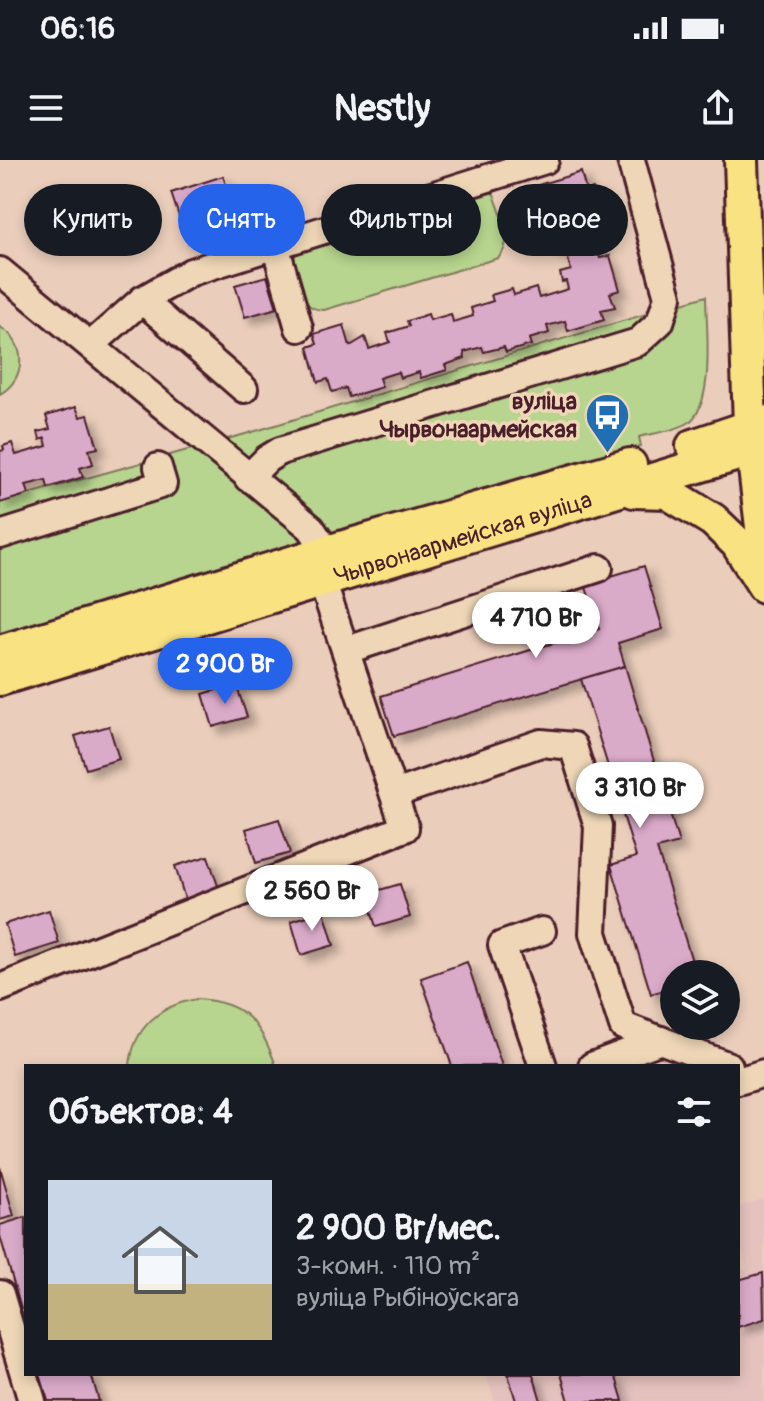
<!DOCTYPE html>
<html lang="ru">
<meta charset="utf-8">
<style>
:root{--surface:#171b24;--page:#20242c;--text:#f1f3f6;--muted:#9ea1a6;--line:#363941;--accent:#2563eb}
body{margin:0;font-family:Pangolin,sans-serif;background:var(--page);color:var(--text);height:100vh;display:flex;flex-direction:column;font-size:30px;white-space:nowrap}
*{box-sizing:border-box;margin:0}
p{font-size:26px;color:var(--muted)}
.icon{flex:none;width:44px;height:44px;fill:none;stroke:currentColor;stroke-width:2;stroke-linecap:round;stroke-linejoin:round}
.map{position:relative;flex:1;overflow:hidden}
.side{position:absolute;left:24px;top:904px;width:716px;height:312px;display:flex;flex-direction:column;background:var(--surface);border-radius:0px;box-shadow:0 4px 12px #0003}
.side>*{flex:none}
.banner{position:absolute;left:24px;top:24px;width:716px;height:72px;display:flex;gap:16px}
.controls{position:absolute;left:660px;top:800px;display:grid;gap:16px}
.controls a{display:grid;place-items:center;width:80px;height:80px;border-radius:50%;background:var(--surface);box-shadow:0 4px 12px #0003;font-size:40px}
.price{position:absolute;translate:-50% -68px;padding:0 18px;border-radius:28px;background:#fff;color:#222;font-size:26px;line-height:52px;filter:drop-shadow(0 2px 4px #0008)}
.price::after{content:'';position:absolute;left:50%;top:48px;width:24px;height:18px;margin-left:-12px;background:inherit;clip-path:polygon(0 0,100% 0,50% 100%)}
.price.active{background:var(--accent);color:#fff}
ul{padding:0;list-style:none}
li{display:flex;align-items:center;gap:24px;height:200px;padding:0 24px}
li+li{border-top:2px solid var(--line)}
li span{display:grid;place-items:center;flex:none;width:224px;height:160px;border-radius:0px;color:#555}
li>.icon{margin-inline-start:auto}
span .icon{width:96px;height:96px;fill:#fffc;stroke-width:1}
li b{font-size:34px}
h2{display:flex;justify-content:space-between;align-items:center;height:96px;padding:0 24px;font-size:34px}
.pill{padding:0 28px;border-radius:36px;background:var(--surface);box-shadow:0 4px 12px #0003;font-size:28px;line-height:72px}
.pill.active{background:var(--accent);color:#fff}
.status{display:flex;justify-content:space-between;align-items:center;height:56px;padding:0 40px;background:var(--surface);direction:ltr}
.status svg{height:22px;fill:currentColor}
header{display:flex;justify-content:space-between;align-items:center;height:104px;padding:0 24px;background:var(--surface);font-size:36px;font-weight:800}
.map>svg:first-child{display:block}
.built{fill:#e5c2be}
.green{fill:#b7d58e;stroke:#807a5c;stroke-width:2}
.building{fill:#daaac9;stroke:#4a1f2b;stroke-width:2;filter:url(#shadow)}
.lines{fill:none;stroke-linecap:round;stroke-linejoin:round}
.minor-casing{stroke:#4a1f2b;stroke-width:32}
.major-casing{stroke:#4a1f2b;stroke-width:38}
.minor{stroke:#eed6b6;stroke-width:26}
.major{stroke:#f8e281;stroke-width:32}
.labels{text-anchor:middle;stroke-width:7;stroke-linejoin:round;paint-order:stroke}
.poi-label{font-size:24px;font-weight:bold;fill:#4a1f2b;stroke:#eed6b6;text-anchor:end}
.street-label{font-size:24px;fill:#4a1f2b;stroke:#eed6b6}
</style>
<div class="status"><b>06:16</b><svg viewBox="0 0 49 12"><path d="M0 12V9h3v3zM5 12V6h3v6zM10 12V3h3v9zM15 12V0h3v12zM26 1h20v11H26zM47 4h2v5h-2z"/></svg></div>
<header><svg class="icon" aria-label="menu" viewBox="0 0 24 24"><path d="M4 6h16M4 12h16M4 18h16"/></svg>Nestly<svg class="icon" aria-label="share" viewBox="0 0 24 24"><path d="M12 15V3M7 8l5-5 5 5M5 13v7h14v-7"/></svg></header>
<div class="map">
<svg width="764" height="1241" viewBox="0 0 764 1241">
<defs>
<filter id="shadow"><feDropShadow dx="7" dy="7" stdDeviation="4" flood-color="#0004"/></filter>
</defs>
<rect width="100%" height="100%" fill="#eacdba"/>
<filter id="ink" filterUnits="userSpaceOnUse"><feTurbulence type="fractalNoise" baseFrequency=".0125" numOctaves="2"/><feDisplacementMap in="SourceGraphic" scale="16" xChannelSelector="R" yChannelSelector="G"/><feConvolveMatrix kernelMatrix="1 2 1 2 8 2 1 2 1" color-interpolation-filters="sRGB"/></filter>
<g filter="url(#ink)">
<polygon class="built" points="764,1039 764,1241 495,1241 486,1214 738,1214 738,1111 747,1108 738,1079 738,1047"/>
<g class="green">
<path d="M488,31l6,3c6,20 22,47 4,64l-174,52c-26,0 -32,-34 -29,-56l7,-6z"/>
<path d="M706,136c0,30 10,108 -18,127 -13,8 -34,10 -49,14l2,9 -287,83 -354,111v-138l249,-69z"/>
<path d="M0,167c27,15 27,52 0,67z"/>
<path d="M197,839c48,3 64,24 79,67h-146c3,-39 31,-61 67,-67z"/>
</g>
<g class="building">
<polygon points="581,12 586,31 593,29 601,55 594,57 603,87 597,89 600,98 610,96 620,130 610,133 615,147 601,150 604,160 568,171 565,161 547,166 549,173 529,179 531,185 506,192 504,187 484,192 482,187 464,192 465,198 445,205 447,210 421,218 419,212 400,218 398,212 379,218 382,227 349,237 346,228 332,232 328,219 318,222 308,187 317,184 314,174 344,165 350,186 365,177 369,189 390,182 387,173 409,166 407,161 428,154 430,160 451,154 453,162 473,156 471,148 493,141 491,135 512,129 514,135 536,128 539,138 568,129 566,121 562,122 560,113 571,110 565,88 555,91 548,69 543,70 537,49 542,47 535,26"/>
<polygon points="223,16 239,63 187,80 171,33"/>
<polygon points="267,116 277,148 245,157 235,125"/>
<polygon points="76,247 80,257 88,255 98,288 89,290 93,304 80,308 83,317 48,328 46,320 26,325 29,334 0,343 0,291 4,290 3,286 12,283 16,295 47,286 45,278 40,280 38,272 50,269 46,256"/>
<polygon points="644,406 663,469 618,483 625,506 394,576 381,536 599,469 585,424"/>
<polygon points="625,506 679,683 657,689 696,814 674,814 674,827 651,834 611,705 636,697 581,519"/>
<polygon points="236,524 247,557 213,567 203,534"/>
<polygon points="109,566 119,599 86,609 75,576"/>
<polygon points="279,659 290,693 256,703 246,669"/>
<polygon points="208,696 219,729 185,739 175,706"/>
<polygon points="400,724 410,757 376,767 366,734"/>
<polygon points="49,750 59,783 15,797 5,764"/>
<polygon points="324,751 334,785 301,795 291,761"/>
<polygon points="467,802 474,823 502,906 452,906 421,818"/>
<polygon points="0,1007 14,1056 0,1060"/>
<polygon points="26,1057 26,1166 0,1076 0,1065"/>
<polygon points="763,1113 764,1159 738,1167 738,1120"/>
<polygon points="40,1214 91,1214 99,1241 48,1241"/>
<polygon points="508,1214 533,1214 541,1241 516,1241"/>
<polygon points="561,1214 615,1214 623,1241 569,1241"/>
</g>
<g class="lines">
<defs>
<g id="minor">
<polyline points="275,85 299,168"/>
<polyline points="0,111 311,368 327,392"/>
<polyline points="142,140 244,229"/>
<polyline points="91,185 142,140 191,112 545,0"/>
<polyline points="248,318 267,299 280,291 638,182 660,162 668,137 631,0"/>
<polyline points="0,375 163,324 158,307"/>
<polyline points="347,490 599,408"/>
<polyline points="394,634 541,583 573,586 598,666 593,773 623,866 729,906"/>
<polyline points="542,771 502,785 543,906"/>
<polyline points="0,828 405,668 322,421"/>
<polyline points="592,906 661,880"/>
<polyline points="738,921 764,913"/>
<polyline points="0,1134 32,1241"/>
</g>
<g id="major">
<polyline points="741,0 750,266 764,384"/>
<polyline points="693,286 764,262"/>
<polyline points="634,331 667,332 713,360 737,383 764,426"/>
<polyline points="0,492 327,392 630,305"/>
<path id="s1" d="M0,519l764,-233"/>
</g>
</defs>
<use href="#minor" class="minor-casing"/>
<use href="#major" class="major-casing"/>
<use href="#minor" class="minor"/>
<use href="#major" class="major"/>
</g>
</g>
<defs>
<symbol id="bus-pin" viewBox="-11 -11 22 30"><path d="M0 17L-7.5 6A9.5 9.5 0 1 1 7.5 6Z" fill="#1f6fb2" stroke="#eed6b6"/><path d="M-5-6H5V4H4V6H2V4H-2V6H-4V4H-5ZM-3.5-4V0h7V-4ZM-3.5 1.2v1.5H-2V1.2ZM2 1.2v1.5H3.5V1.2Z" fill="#fff"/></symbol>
</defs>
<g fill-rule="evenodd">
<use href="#bus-pin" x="582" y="230" width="51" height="69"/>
</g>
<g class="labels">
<g class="poi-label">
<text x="577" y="249">вуліца<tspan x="577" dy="28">Чырвонаармейская</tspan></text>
</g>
<g class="street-label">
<text dy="8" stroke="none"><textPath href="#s1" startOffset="484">Чырвонаармейская вуліца</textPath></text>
</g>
</g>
</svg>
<div class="controls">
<a><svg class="icon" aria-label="layers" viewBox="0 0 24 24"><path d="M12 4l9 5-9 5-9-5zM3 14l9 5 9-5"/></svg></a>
</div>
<b class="price" style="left:536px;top:500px">4 710 Br</b>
<b class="price active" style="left:225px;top:546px">2 900 Br</b>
<b class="price" style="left:640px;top:670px">3 310 Br</b>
<b class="price" style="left:312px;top:773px">2 560 Br</b>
<div class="banner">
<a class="pill">Купить</a>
<a class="pill active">Снять</a>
<a class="pill">Фильтры</a>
<a class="pill">Новое</a>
</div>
<section class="side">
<h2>Объектов: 4<svg class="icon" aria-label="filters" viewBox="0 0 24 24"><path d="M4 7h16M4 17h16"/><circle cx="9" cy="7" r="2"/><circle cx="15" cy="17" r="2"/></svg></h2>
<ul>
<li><span style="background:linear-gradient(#c9d6e8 65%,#c2b280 0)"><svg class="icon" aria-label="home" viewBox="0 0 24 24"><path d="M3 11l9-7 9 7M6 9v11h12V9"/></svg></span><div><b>2 900 Br/мес.</b><p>3-комн. · 110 m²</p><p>вуліца Рыбіноўскага</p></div></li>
</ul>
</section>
</div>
